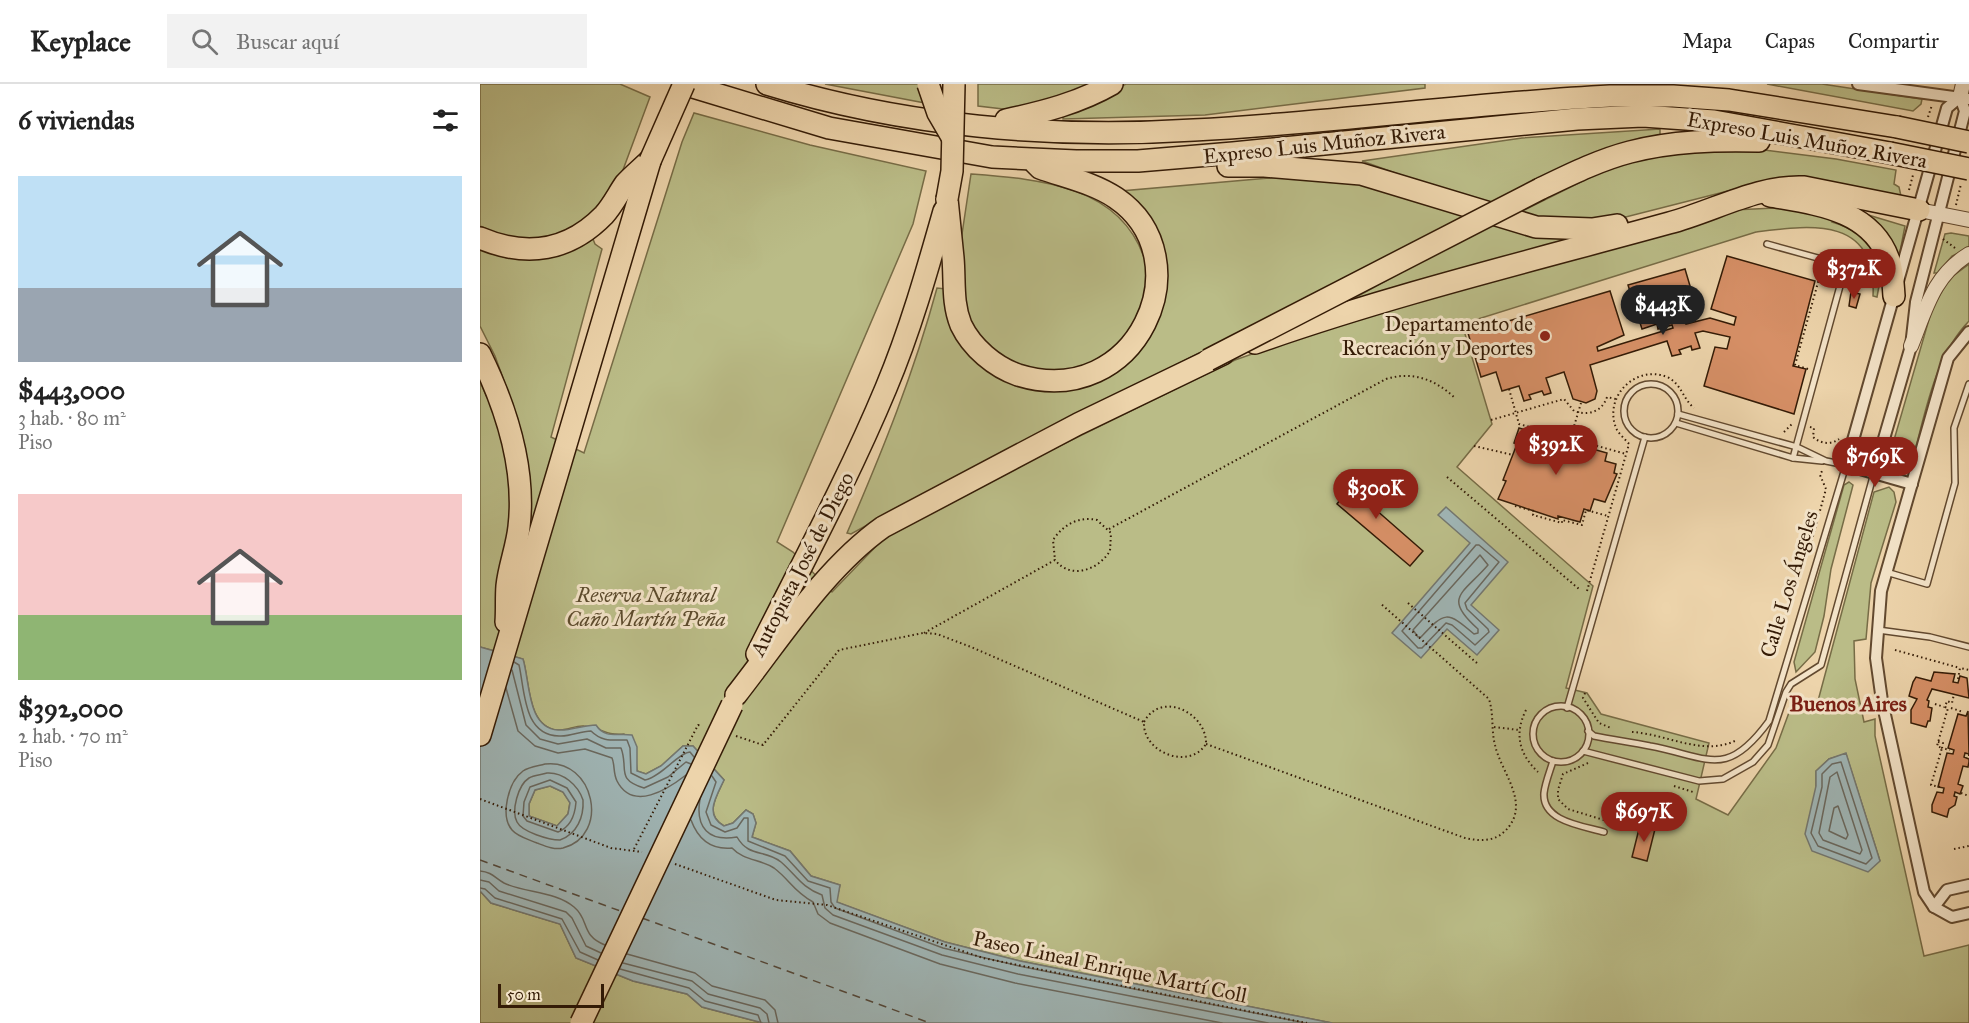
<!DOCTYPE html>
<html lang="es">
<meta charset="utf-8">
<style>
:root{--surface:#fff;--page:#f2f2f2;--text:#222;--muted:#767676;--line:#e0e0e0;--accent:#8f2418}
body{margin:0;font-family:"IM FELL Great Primer",serif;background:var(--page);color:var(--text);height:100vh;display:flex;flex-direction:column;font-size:22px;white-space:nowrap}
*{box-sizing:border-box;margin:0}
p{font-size:20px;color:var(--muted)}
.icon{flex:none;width:33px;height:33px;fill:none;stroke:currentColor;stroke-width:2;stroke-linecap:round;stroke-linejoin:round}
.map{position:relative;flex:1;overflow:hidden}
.sheet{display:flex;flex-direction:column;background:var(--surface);width:480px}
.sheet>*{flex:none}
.scale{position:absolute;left:18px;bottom:15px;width:106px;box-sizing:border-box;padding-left:6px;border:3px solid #341b06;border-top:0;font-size:16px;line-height:21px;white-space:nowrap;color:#341b06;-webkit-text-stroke:4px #f3e3c8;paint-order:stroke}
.price{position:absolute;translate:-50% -51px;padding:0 14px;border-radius:21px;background:var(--accent);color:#fff;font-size:20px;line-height:39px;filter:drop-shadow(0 2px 3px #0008)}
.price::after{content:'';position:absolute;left:50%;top:36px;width:18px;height:14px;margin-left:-9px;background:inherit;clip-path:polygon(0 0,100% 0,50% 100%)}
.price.active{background:#222;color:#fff}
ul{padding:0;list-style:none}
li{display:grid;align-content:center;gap:12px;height:318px;padding:0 18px}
li span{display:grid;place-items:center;height:186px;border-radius:0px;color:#555}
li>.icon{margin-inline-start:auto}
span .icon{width:108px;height:108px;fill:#fffc;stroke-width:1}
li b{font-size:26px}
h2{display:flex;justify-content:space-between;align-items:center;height:72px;padding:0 18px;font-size:26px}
header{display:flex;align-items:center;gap:36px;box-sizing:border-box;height:84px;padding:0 30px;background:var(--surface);border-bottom:2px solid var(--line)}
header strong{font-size:28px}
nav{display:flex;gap:33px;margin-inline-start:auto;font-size:21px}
.search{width:420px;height:54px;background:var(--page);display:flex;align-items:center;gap:15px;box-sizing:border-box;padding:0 21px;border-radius:0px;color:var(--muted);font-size:22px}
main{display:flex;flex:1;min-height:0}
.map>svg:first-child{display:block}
.green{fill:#babc87;stroke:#776c46;stroke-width:1.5;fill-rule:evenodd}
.water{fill:#9fb5b5;stroke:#74776f;stroke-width:1.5;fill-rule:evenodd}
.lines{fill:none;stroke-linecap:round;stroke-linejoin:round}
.shore{stroke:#6a685e;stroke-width:1.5}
.ferry{stroke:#54493b;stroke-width:1.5;stroke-dasharray:8 6;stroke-linecap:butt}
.building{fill:#d68f66;stroke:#341b06;stroke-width:1.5}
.service-casing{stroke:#62492f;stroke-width:8}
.minor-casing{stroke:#62492f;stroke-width:14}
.tertiary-casing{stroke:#62492f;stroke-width:16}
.motorway-casing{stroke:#341b06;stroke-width:24}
.path{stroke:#341b06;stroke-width:2;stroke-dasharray:1.5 3;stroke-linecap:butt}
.service{stroke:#f3e3c8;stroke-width:5}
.minor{stroke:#f3e3c8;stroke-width:10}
.tertiary{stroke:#f3e3c8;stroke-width:14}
.motorway{stroke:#edd4ab;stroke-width:21}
.motorway-bridge-casing{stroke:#341b06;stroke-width:24;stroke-linecap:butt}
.motorway-bridge{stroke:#edd4ab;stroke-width:21}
.poi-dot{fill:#8f2418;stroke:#f3e3c8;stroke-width:2}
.labels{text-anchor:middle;stroke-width:6;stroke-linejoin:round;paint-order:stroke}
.street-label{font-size:21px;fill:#341b06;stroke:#f3e3c8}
.poi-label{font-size:21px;fill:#341b06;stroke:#f3e3c8;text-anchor:end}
.park-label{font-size:21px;font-style:italic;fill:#5c4b2d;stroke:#f3e3c8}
.neighbourhood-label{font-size:22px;font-weight:bold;fill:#7a1f14;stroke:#f3e3c8}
</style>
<header>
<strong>Keyplace</strong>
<div class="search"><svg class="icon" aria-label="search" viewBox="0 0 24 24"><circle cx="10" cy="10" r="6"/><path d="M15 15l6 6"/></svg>Buscar aquí</div>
<nav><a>Mapa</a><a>Capas</a><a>Compartir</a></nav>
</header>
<main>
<section class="sheet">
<h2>6 viviendas<svg class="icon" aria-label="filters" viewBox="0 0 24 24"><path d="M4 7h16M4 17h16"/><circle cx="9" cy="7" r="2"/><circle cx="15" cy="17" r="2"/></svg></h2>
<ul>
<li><span style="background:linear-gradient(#bfe0f5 60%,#9aa5b1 0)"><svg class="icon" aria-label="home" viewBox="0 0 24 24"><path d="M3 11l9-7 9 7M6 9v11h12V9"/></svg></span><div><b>$443,000</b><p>3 hab. · 80 m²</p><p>Piso</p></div></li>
<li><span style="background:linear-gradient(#f6c9c9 65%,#8fb573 0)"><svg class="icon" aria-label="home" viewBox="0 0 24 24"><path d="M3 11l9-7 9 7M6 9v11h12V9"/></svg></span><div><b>$392,000</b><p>2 hab. · 70 m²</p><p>Piso</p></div></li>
</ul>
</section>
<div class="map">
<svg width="1489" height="939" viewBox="0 0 1489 939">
<rect width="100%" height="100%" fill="#edd4ab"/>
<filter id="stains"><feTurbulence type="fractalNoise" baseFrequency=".00333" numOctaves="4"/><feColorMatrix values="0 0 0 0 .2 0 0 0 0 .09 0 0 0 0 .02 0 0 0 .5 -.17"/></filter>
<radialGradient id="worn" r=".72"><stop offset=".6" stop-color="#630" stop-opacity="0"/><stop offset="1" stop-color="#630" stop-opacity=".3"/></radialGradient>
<g class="green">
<path d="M0,0h140l30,13 -33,89 -31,36 9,22 7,5 -51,188 33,16 98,-311 12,-29 116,32 116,26 -13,53 -136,318 16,10 39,40 51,-53 168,-89 184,-90 85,-30 413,-120 61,-3 40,7 -2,8c38,11 54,36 45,75l-4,-1c4,-80 -61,-71 -117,-64l-294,92 30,100 -35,43 136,119 -27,102 21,5 14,21 108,29 -13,56 32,16 48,-67 15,-41 24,5 59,-220 15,-5 5,5 2,10 -25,81 -5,56 -12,2 1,38 9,43 11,-3v17l49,220 45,-11v78h-637l-312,-62 -75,-19 -109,-40 4,-17 -29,-9 -21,-25 -38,-14 4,-14 -3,-9 -7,-4 -13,13 -9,3c-20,-11 -8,-29 0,-46l-31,-34h-10l-22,20 -15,8 -9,-3 -1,-10 -12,-27c-19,2 -24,-7 -40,-8 -8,-1 -18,5 -27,4 -30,-4 -27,-48 -34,-71l-43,-12v-265l12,26 26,12 -23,-64 -15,-30v-77l27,9 3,-19 -30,-13zM1366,670l34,107 -64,-75v-15l13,-12z"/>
<polygon points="345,0 440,0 445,19"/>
<polygon points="498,0 620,0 540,27 498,22"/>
<polygon points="646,0 945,0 945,4 725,31 583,35 583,30"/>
<polygon points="1287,0 1342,0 1442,15 1441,20 1433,27"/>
<polygon points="1180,45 1180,57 1006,122 882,77 1042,54"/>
<polygon points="1261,63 1356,75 1416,86 1414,100 1419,103 1421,112 1336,95 1295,95 1126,138 1107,140 1036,130 1133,82 1163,72"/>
<path d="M491,90c68,5 153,11 175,90l19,-4 -44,-69 194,-17h27l128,40 -552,283 -67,37 -4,-1c35,-81 67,-160 90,-245l9,1 13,-35z"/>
<polygon points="1385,130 1425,142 1418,178"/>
<polygon points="1011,139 1100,153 1068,166 869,217"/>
<polygon points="1471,149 1489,152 1489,164 1472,172 1458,189 1454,189 1465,150"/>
<path d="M1489,180v57c-37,38 -44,98 -59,147l-7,6 -7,1 -9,-11 45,-155 17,-30z"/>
<polygon points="1369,398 1373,401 1372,405 1351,485 1344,532 1335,568 1316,588 1314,578 1364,401"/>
<polygon points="70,702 83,708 90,718 88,730 77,742 49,732 49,720 55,706"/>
<polygon points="0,807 11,819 80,840 96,874 153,897 207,910 222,923 283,939 0,939"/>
</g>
<g class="water">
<polygon points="966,423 1028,478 991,521 1019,546 997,571 967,545 941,574 912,549 990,459 958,431"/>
<path d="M0,563l43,12c7,23 4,69 35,71 13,1 25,-5 38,-5 9,14 21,8 36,10l5,12v24l9,3 15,-8 22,-20h10l31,34c-8,17 -20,35 0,46l9,-3 13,-13 7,4 3,9 -4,14 38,14 21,25 29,9 -3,17 108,40 75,19 312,62h-569l-61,-16 -15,-13 -54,-13 -57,-23 -16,-34 -69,-21 -11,-12zM70,702l13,6 7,11 -2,11 -11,12 -28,-10v-12l6,-14z"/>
<polygon points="1366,669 1400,777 1388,788 1332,767 1325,750 1336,702 1336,687 1349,675"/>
</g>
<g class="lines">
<g class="shore">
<polygon points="996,461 999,461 1019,478 985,519 987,525 1008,545 1009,548 995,561 972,541 966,539 942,564 938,564 922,547"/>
<path d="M1000,471l8,10c-25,29 -46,32 -10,64v4l-4,1c-27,-23 -29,-23 -53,3h-3l-5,-7z"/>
<path d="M34,578l5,3c6,26 4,70 40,71 11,1 21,-5 32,-5 11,11 21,9 36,9l3,8 1,25 14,7c16,-3 33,-27 45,-28l4,5"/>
<path d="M32,586l14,55 14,14 18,5 29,-5 19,9h15c8,21 -6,31 23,40l24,-11 18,-15 5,2"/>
<path d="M26,604l12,43 17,15 23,7 27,-4 27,9c3,7 1,15 5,23 16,31 51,8 69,-6"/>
<polygon points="1361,678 1392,774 1386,780 1338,762 1331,749 1342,703 1342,690 1352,680"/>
<path d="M65,680c49,-6 66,71 18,84 -9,2 -18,-2 -26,-5 -9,-4 -19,-6 -25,-13 -12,-14 -4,-48 11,-59 6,-4 15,-5 22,-7z"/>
<polygon points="1357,688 1382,766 1380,770 1343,756 1339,749 1350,693"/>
<path d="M67,689c16,-1 31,12 36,27 1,17 -6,34 -23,40 -11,0 -38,-8 -43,-18 -6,-11 1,-37 12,-44 5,-3 12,-3 18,-5z"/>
<polyline points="232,692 236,698 226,728 231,741 245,748 257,744 264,734 268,734 268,757 305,772 328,797 350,804 351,818 355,824 463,864 539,882 825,939"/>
<path d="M70,696l17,8 9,14c-1,13 -5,25 -18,30l-31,-11 -4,-5 1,-14 6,-15z"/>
<path d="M220,715c-5,29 9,43 37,38 12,21 28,12 44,25 15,13 21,26 41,33l3,13 8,7 109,40 76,19 250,49"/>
<polygon points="1358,722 1368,751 1366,755 1349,747 1354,724"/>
<path d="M211,736c7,19 20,30 41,28 12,13 28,11 42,20 16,12 19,23 39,34l5,12 12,9 110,41 75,19 207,40"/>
<path d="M0,787c12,1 15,7 24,12 21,10 51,8 70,24 16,13 6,28 31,38"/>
<polyline points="0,796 9,798 19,807 86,828 92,834 106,862 121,869"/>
<polyline points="0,804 5,805 15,814 82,835 100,868 118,876"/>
<polyline points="147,870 215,889 232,902 285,916 295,926 298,939"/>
<polyline points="143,879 212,897 228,910 280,924 287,930 289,939"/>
<polyline points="140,885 209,904 225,917 278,931 281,939"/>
</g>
<g class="ferry">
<polyline points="0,776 143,828"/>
<polyline points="162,834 450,939"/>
</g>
</g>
<g class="building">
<polygon points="1247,172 1335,197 1313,282 1326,285 1314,330 1224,302 1235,263 1247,265 1250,253 1223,247 1215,249 1220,264 1212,266 1211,262 1199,266 1201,270 1192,272 1187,257 1110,281 1117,307 1115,315 1106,319 1093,315 1084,288 1066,294 1071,309 1064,311 1062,307 1049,311 1051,315 1044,317 1039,302 1022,307 1016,288 1001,293 988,249 1130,207 1144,251 1117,263 1118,267 1193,244 1192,241 1178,245 1177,240 1162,245 1148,201 1205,185 1218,229 1204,233 1206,240 1230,234 1254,241 1256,233 1231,225"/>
<polygon points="1371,208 1380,210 1376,224 1369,222"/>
<polygon points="1039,344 1127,369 1125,377 1136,380 1134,389 1137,390 1125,418 1114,415 1110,427 1104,425 1100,438 1078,432 1078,435 1018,415 1026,397 1023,396 1037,360 1034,359"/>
<polygon points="870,392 901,418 895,425 943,467 930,482 857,420 863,412 857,407"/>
<polygon points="1454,588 1475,590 1473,598 1478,599 1480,592 1487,594 1489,614 1452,605 1447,616 1449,617 1448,623 1452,624 1450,637 1448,637 1446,643 1431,639 1431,626 1437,615 1429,612 1433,598 1436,593 1451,597"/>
<polygon points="1488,627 1489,670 1485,669 1484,673 1489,675 1489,678 1488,683 1483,682 1478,700 1483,702 1480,710 1475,708 1474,712 1477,713 1475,721 1469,725 1467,733 1452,728 1452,721 1457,708 1463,709 1464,704 1458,703 1467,669 1473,670 1474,666 1468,664 1478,630 1486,632"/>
<polygon points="1160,741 1175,745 1167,777 1152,773"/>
</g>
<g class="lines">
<defs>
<g id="service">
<polyline points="1287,160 1356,179 1363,191 1313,374"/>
<circle cx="1171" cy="327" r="27"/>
<polyline points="1196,339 1313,374 1342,377"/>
<polyline points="1406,488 1447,500 1475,399 1474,344 1489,300"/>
<polyline points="1398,546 1450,553 1489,563"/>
<circle cx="1081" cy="650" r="28"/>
<polyline points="1087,624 1165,353"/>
<path d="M1108,647l6,5c19,4 37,6 56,10 59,11 76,34 119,-25l77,-256 -20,-4 -29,-14 -119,-33"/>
<polyline points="1103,667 1219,697 1243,695 1273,678 1288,661 1306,608 1311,600 1341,581 1394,389"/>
<path d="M1073,677c-3,10 -8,22 -9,32 -2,29 40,33 60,39"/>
</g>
<g id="minor">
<polyline points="1378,0 1489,15"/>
<polyline points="1489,248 1468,274 1401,507 1396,574 1402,617 1444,808 1454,823 1472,833 1489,829"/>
<polyline points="1394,389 1431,262 1436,218 1485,27 1480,13 1467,24 1366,381 1432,400"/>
<polyline points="1454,823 1467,806 1489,801"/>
</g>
<g id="tertiary">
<polyline points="1480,13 1483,0"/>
<polyline points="1439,126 1489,136"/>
<path d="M1431,262c15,-37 22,-70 58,-92"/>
</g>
<g id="motorway">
<polyline points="203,0 349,44 512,73 596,77 658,77 753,69 1097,35 1163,32 1234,37 1410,69"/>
<path d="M287,0c136,42 285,55 427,46 139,-7 277,-27 416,-34h63l56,4 168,27"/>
<path d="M526,36c37,-8 73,-17 106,-36"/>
<polyline points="748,82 784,82 881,90 1056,143 1112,145 1137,141"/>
<path d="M1060,105c29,-14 59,-29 90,-37 42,-11 86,-12 129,-11"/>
<path d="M1290,112c45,8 101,13 119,64 4,11 4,24 5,36"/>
<path d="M467,115c2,20 4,39 6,59 2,23 -1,45 8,67 11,23 34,42 57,50 119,37 187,-116 98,-177 -22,-15 -51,-21 -76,-30l-5,-5"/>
<path d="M0,154c47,20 89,13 124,-23 9,-10 14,-21 21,-31 7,-8 16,-15 24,-23"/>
<path d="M775,259c136,-48 276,-82 414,-120 45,-12 89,-38 135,-36l115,23"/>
<path d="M0,270c26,53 46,113 39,173 -2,20 -10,39 -12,59 -1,12 0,24 -1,36"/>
<path d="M277,570c44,-88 91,-175 129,-266 24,-57 41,-117 58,-177"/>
<path d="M256,611c44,-56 89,-127 147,-168l195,-103 145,-70"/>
<polyline points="0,651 170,77"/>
</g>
</defs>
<use href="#service" class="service-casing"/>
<use href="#minor" class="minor-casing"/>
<use href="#tertiary" class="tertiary-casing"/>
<use href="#motorway" class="motorway-casing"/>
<g class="path">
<polyline points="1448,33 1452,21"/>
<polyline points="1429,106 1433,91"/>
<polyline points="1476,121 1481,100"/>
<polyline points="1463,155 1475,164"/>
<polyline points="1328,285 1315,281 1342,184"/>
<polyline points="1029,305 1039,340 1146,370"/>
<path d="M1011,336l73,-21 10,12c14,5 28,1 33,-14l9,2"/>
<path d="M1330,343l4,1 -1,9c8,7 18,8 26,2"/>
<polyline points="1304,348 1313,339"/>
<polyline points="1089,359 1101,319"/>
<polyline points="994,362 1033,371"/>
<polyline points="967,393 1099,505"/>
<polyline points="1035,422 1054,427 1053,431 1082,439 1082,436 1102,441 1106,426 1128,432"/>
<path d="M629,445l277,-150c26,-8 49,0 69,19"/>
<polyline points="1328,470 1346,405 1340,391 1342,387"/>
<path d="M1107,507l42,-147c-4,-5 -9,-9 -12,-14 -15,-32 18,-66 50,-53 14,6 16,22 27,31"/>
<polyline points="928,519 998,580"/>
<path d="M444,549l131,-73c16,20 43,10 55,-9l1,-18 -14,-13c-19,-4 -34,5 -44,20l2,20"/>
<polyline points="1415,566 1480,584"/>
<polyline points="1478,595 1480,584 1489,586"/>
<polyline points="1105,609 1103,614 1119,639 1131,644"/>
<polyline points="1455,620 1464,623"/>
<polyline points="1471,624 1483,628"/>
<path d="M1046,626c-12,24 -7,44 12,62"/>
<polyline points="1014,643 1039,646"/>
<path d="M1152,648c35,2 71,25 105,8"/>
<path d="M256,652l27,9 76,-95 84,-17 14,1 34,13 173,75c-2,30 45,49 62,22 1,-31 -45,-54 -62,-22"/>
<polyline points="1458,658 1463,659 1462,664 1470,666"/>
<path d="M726,660l259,94c14,3 28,4 39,-6 29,-27 -3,-59 -9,-87 -4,-15 -1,-30 -6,-46l-109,-96"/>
<polyline points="1488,671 1489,671"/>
<polyline points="1108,679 1083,690 1078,706 1078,715 1088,725 1127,737"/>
<polyline points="1194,702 1213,708"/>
<polyline points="1460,703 1451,701 1462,664 1457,662 1468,624 1465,623 1467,617 1472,619 1474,610"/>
<polyline points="1481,709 1489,712"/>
<polyline points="0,715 131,764 162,768"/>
<polyline points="154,765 218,641 222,642"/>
<polyline points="1474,765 1489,762"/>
<polyline points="195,780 296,816 347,821 503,874 827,939"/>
</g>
<use href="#service" class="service"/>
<use href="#minor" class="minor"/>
<use href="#tertiary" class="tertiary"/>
<use href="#motorway" class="motorway"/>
<defs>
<g id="motorway-bridge">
<polyline points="448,0 458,29 472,53"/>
<polyline points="1417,43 1489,58"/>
<polyline points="1410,69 1489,85"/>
<polyline points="170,77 204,0"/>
<polyline points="467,115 472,87 474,0"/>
<polyline points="728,276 1060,105"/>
<polyline points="101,939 252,621"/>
</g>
</defs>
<use href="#motorway-bridge" class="motorway-bridge-casing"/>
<use href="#motorway-bridge" class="motorway-bridge"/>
</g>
<circle class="poi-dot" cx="1065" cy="252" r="6"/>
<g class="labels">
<g class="street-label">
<text transform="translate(1327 56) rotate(10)" y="7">Expreso Luis Muñoz Rivera</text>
<text transform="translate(844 60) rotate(-6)" y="7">Expreso Luis Muñoz Rivera</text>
<text transform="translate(322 480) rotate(-63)" y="7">Autopista José de Diego</text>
<text transform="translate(1309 500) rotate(-73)" y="7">Calle Los Ángeles</text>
<text transform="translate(630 883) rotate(12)" y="7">Paseo Lineal Enrique Martí Coll</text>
</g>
<g class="poi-label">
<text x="1053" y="247">Departamento de<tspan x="1053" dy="24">Recreación y Deportes</tspan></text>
</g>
<g class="park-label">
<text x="166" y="518">Reserva Natural<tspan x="166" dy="24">Caño Martín Peña</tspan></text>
</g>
<g class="neighbourhood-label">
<text x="1368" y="627">Buenos Aires</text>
</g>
</g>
<rect width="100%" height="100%" filter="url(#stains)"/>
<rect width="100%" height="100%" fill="url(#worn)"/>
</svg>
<div class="scale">50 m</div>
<b class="price" style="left:1374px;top:216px">$372K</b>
<b class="price active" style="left:1183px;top:252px">$443K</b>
<b class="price" style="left:1076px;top:392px">$392K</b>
<b class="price" style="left:1395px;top:404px">$769K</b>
<b class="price" style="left:896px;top:436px">$300K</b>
<b class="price" style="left:1164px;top:759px">$697K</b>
</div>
</main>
